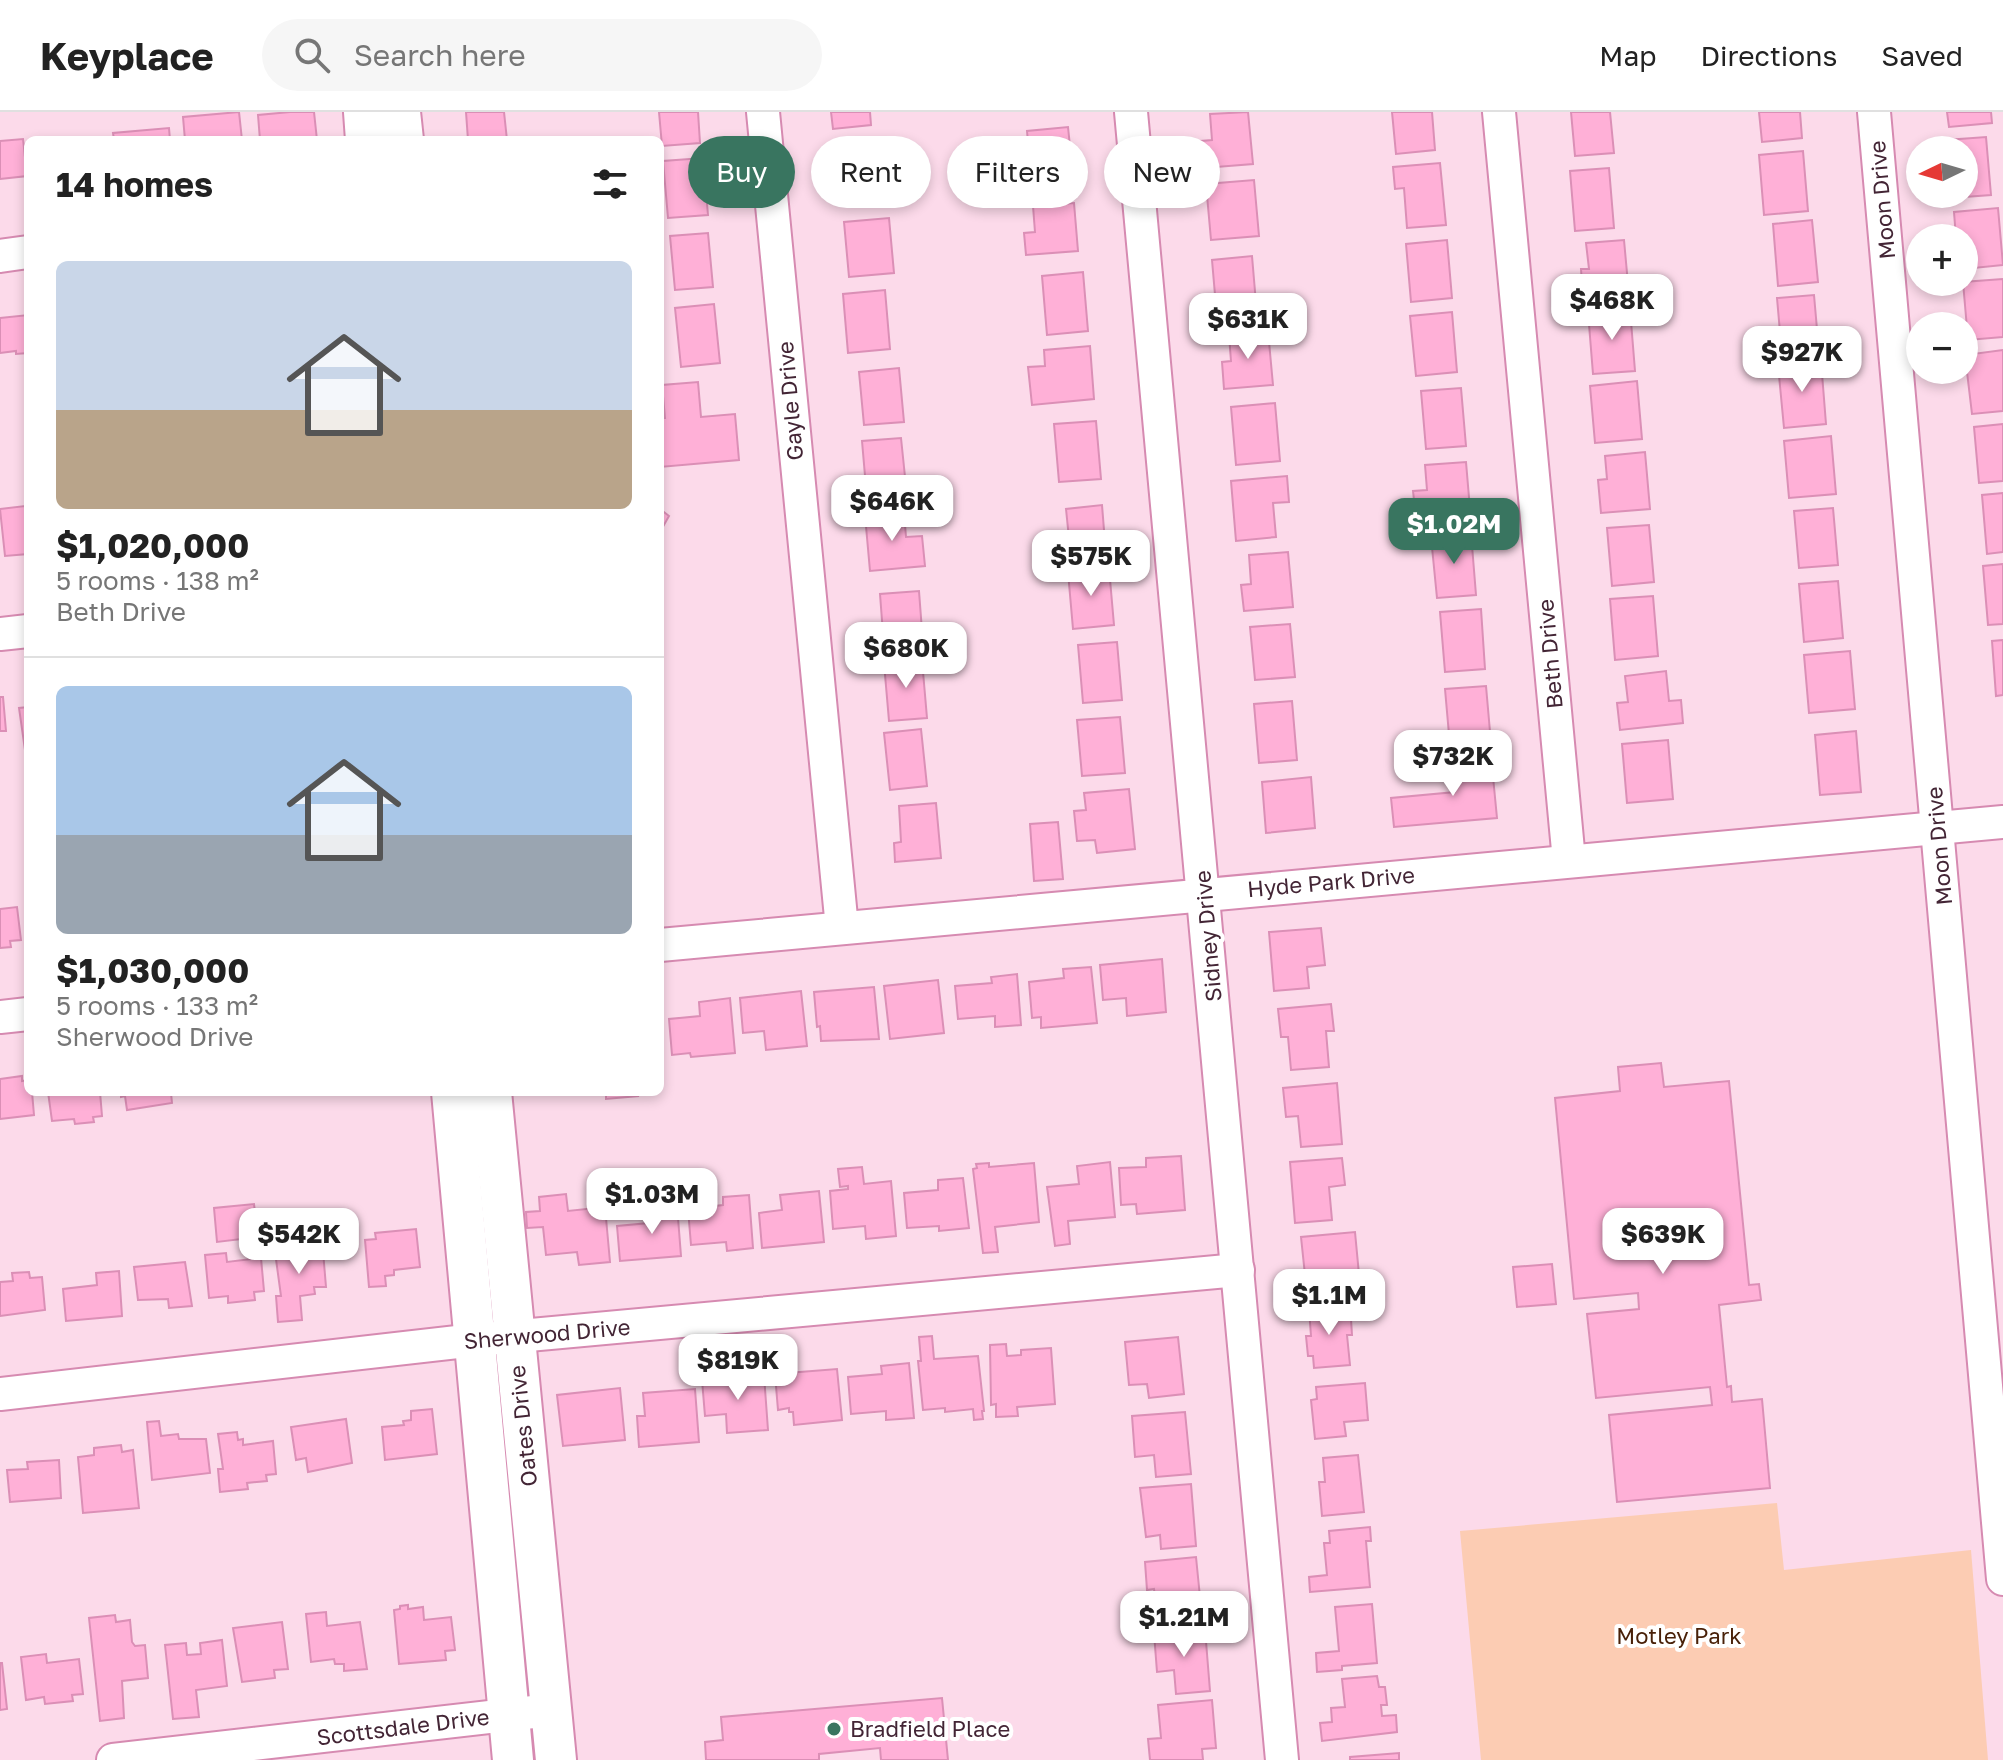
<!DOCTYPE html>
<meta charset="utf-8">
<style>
:root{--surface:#fff;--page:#f6f6f6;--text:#222;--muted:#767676;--line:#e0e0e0;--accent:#397560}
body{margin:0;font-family:"Golos Text",sans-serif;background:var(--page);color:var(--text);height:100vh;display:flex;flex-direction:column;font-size:30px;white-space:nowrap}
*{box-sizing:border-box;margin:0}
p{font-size:26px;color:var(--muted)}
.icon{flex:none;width:44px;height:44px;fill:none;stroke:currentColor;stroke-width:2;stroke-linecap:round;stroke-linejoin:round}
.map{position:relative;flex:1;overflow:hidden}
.sheet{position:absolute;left:24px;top:24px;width:640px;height:960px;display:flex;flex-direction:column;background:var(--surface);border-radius:12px;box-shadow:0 4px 12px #0003}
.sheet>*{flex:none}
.top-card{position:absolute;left:688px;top:24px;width:760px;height:72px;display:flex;gap:16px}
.needle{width:52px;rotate:265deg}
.fabs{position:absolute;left:1906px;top:24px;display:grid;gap:16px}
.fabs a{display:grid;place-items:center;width:72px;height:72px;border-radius:50%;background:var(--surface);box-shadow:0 4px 12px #0003;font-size:40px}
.price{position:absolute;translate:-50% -68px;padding:0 18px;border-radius:16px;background:#fff;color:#222;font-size:26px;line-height:52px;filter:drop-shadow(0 2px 4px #0008)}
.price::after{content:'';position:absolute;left:50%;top:48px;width:24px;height:18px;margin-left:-12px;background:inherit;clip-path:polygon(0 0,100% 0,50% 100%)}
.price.active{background:var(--accent);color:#fff}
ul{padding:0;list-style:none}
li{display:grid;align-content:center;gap:16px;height:424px;padding:0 32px}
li+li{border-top:2px solid var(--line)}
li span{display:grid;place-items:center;height:248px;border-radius:12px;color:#555}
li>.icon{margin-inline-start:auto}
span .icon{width:144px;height:144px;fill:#fffc;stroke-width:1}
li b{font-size:34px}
h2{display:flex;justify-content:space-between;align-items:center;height:96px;padding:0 32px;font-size:34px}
.tag{padding:0 28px;border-radius:36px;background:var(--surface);box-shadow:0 4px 12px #0003;font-size:28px;line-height:72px}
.tag.active{background:var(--accent);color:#fff}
header{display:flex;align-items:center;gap:48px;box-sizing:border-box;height:112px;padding:0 40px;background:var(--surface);border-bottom:2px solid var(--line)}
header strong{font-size:38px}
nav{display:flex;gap:44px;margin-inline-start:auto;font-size:28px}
.search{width:560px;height:72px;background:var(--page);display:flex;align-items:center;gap:20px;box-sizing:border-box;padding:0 28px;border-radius:44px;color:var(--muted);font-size:30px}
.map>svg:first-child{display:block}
.green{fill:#fcccb3}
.building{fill:#ffb0d7;stroke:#db8fb6;stroke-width:2}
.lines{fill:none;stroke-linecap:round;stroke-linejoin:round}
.minor-casing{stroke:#d68ab1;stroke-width:36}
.major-casing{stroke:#d68ab1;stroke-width:44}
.minor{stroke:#fff;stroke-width:32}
.major{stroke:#fff;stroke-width:40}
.poi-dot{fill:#397560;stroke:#fff;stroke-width:3}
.labels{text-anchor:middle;stroke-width:8;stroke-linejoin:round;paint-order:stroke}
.street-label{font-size:22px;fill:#432535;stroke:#fff}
.park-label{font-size:22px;fill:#492109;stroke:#fff}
.poi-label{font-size:22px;fill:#432535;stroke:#fff;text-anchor:start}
</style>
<header>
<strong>Keyplace</strong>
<div class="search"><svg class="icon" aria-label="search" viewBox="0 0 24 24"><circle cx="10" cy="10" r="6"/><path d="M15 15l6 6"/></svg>Search here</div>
<nav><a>Map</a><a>Directions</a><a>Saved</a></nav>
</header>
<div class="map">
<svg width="2003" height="1648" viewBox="0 0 2003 1648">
<rect width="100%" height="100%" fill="#fcdaea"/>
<polygon class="green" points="1777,1391 1784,1458 1971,1438 1988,1648 1481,1648 1460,1419"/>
<g class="building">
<polygon points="239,0 242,28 185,28 183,5"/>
<polygon points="290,0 314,0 317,28 260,28 258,3"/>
<polygon points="466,0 504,0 507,28 468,28"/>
<polygon points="659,0 698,0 700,31 662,34"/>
<polygon points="831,0 870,0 871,13 833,17"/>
<polygon points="1248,0 1253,52 1204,56 1201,29 1212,28 1210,2"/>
<polygon points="1392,0 1432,0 1435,38 1396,42"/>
<polygon points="1571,0 1610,0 1614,41 1575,44"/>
<polygon points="1759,0 1800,0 1802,26 1762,30"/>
<polygon points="1947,0 1991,0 1992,11 1949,15"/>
<polygon points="1068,15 1074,73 1032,76 1027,19"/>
<polygon points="169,16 170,28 114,28 113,21"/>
<polygon points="1986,25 1991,83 1951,86 1950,82 1964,82 1964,38 1947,38 1946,28"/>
<polygon points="23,27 27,64 0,67 0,29"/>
<polygon points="880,34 885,88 846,91 841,37"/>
<polygon points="1803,39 1808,99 1764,103 1759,43"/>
<polygon points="703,46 708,103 668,106 663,49"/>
<polygon points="1440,51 1446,113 1407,116 1404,76 1395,77 1393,55"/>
<polygon points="1609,56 1614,116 1575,119 1570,59"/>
<polygon points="1254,68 1259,124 1211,128 1206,72"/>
<polygon points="1074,91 1078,139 1026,143 1024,121 1035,120 1033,94"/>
<polygon points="1998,96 2003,153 1964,157 1964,126 1956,126 1954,100"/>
<polygon points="889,106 894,161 849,165 844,110"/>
<polygon points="1812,108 1818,170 1778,174 1773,112"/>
<polygon points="708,121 713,175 675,178 670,124"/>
<polygon points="1447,128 1452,186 1411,190 1406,132"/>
<polygon points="1624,128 1629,183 1583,187 1581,157 1589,157 1586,131"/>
<polygon points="1252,144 1257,203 1217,206 1212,148"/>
<polygon points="1083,160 1088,219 1047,223 1042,164"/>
<polygon points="2003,167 2003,225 1968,228 1963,170"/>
<polygon points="885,178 890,237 848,241 843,182"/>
<polygon points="1814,183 1819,240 1782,243 1777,186"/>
<polygon points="714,192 720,251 681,255 675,196"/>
<polygon points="1630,197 1635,259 1593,262 1588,200"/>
<polygon points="1452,200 1457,260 1416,264 1410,204"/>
<polygon points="28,203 28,241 16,242 16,239 0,241 0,206"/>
<polygon points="1268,219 1273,273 1224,277 1222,250 1231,249 1229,223"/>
<polygon points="1090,234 1094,287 1032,293 1028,255 1045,254 1044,238"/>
<polygon points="2003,238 2003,299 1972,302 1965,243"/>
<polygon points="1821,249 1826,312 1784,316 1778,253"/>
<polygon points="899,256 904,310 864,313 859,260"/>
<polygon points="1637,269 1642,327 1595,331 1590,274"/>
<polygon points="698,270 701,305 735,302 739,348 660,355 660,306 665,306 662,273"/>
<polygon points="1461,276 1466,334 1426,337 1421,279"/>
<polygon points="1275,291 1280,349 1236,353 1231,295"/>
<polygon points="1096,309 1101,367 1059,370 1054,312"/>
<polygon points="2003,312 2003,369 1979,371 1974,315"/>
<polygon points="1831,324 1836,382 1789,386 1784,329"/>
<polygon points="901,326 907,384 867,387 862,329"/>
<polygon points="1645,340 1650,397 1601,401 1598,368 1607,367 1605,344"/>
<polygon points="1466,350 1471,409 1432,412 1430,395 1415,397 1413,379 1427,378 1425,353"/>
<polygon points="1287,364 1289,390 1273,391 1276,425 1236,429 1231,369"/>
<polygon points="2003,381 2003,440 1987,442 1982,383"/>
<polygon points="1102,393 1106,443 1071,446 1066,397"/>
<polygon points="25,394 28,408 28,442 5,444 0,397"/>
<polygon points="1833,396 1838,453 1799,456 1794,399"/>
<polygon points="660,397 669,404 660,420"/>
<polygon points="904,400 906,425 922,424 925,454 870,459 865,403"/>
<polygon points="1649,413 1654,470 1612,474 1607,416"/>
<polygon points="1471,421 1476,483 1437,486 1431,425"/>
<polygon points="1288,440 1293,495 1244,499 1241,473 1251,472 1249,443"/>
<polygon points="2003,452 2003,512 1988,513 1983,454"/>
<polygon points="1109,456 1114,513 1073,517 1068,460"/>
<polygon points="1838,469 1843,526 1804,530 1799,472"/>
<polygon points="919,479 923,532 884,535 880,482"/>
<polygon points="1653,484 1658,544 1615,548 1610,487"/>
<polygon points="1481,497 1485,557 1445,560 1440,500"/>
<polygon points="1290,512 1295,565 1255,568 1250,515"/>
<polygon points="2003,528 2003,583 1996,584 1992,529"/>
<polygon points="1117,530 1122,588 1083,591 1078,533"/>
<polygon points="1850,539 1855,597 1809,601 1804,543"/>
<polygon points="922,548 927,606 889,609 884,551"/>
<polygon points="1666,559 1669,589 1681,588 1683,611 1620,618 1617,591 1628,590 1625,564"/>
<polygon points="1486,574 1491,631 1450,634 1445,577"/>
<polygon points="0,585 3,585 6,619 0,619"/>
<polygon points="1292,589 1297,648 1259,651 1254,592"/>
<polygon points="28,595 28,645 26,645 19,596"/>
<polygon points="1120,605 1125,661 1082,664 1077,608"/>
<polygon points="921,617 927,674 890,678 884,621"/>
<polygon points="1856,619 1861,680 1820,683 1815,623"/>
<polygon points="1668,628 1673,687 1627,691 1622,632"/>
<polygon points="1491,644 1497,706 1394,715 1391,686 1455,680 1452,648"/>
<polygon points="1311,665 1315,716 1266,721 1262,670"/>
<polygon points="1129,677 1135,737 1097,741 1095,728 1077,729 1074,699 1086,698 1084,681"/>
<polygon points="936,691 941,746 895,750 894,731 901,730 899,694"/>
<polygon points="1058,710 1063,767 1034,769 1030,712"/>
<polygon points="17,795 21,828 10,829 11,835 0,836 0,797"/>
<polygon points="1321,816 1325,853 1307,855 1309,876 1274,879 1269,820"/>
<polygon points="1162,847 1166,900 1127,904 1126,886 1103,888 1100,853"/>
<polygon points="1091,855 1097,911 1041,916 1041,905 1032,906 1029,870 1064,866 1063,857"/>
<polygon points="1017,862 1021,913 995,915 995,904 958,907 955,874 992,871 991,865"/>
<polygon points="938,868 944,921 890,927 884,874"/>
<polygon points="874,875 879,927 821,929 820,914 817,915 814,880"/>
<polygon points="801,879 807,934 766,938 764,919 743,921 740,886"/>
<polygon points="730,886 735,941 691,945 690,941 672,943 669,907 700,904 699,890"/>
<polygon points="1331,892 1334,919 1326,919 1329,955 1291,958 1288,925 1281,925 1278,897"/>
<polygon points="1661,951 1664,975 1729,969 1749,1173 1759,1172 1761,1188 1719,1193 1727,1275 1731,1274 1732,1290 1762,1287 1770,1376 1617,1390 1609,1303 1712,1293 1710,1275 1596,1286 1587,1202 1639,1197 1638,1181 1574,1187 1555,986 1620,979 1618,955"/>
<polygon points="22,964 22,969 28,968 28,980 32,980 34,1003 0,1007 0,967"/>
<polygon points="1337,971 1342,1032 1301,1035 1298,1004 1286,1005 1283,976"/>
<polygon points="48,980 100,980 102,1004 93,1005 94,1010 75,1012 74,1007 52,1009"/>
<polygon points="121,980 177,980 171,981 172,991 127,998 125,984 121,985"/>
<polygon points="606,980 637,980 638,984 606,987"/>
<polygon points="1181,1044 1185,1098 1137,1102 1136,1092 1121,1093 1119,1056 1146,1055 1146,1046"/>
<polygon points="1342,1046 1345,1073 1329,1075 1332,1108 1295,1111 1290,1050"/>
<polygon points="1110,1050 1115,1105 1068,1109 1070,1132 1055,1134 1047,1075 1079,1072 1077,1054"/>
<polygon points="989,1051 989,1055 1034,1051 1039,1110 995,1115 998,1140 983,1141 973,1057 977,1056 976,1052"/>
<polygon points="862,1055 864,1072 891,1069 896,1124 866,1127 865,1114 833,1117 830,1079 848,1077 848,1074 840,1075 838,1057"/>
<polygon points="963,1066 969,1116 939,1119 939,1114 907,1116 904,1081 938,1078 938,1068"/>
<polygon points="819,1079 824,1130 762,1136 759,1101 782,1098 780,1083"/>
<polygon points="566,1082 568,1099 605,1095 610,1150 579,1153 577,1140 546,1143 543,1115 527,1116 526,1100 540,1099 539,1085"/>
<polygon points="749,1083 753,1136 727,1139 726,1130 691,1133 688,1097 723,1093 723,1085"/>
<polygon points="254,1092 258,1125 217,1130 214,1096"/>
<polygon points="677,1093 681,1144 620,1149 617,1114 649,1111 648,1095"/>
<polygon points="416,1117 420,1155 394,1158 394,1163 385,1164 386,1174 369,1175 365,1128 376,1127 375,1121"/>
<polygon points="1355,1120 1360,1173 1343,1175 1343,1179 1307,1182 1301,1125"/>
<polygon points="322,1127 326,1175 314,1175 315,1182 300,1184 302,1208 278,1210 276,1184 281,1184 275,1140 289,1139 288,1130"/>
<polygon points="226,1141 227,1150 261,1146 264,1179 254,1180 255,1188 228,1191 228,1184 209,1186 205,1143"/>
<polygon points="185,1150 192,1194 169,1196 168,1187 138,1188 134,1155"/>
<polygon points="1552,1152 1556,1192 1517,1195 1513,1155"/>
<polygon points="119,1159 122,1204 66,1209 63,1177 97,1173 96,1161"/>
<polygon points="29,1160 30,1166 42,1165 45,1198 0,1204 0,1170 13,1169 12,1161"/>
<polygon points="1344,1194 1345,1207 1351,1207 1352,1223 1347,1223 1350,1253 1314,1256 1313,1244 1308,1244 1306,1224 1311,1224 1309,1197"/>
<polygon points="932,1224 934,1247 978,1244 984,1299 982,1299 983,1307 974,1308 973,1297 945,1300 945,1296 923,1298 918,1249 921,1249 919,1225"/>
<polygon points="1178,1225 1184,1282 1149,1286 1147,1272 1129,1273 1125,1230"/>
<polygon points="1006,1232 1007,1244 1021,1243 1021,1238 1051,1236 1055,1292 1017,1295 1018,1304 996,1305 996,1292 991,1293 990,1233"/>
<polygon points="909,1251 914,1306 886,1308 886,1299 851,1302 848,1265 882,1262 881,1254"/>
<polygon points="837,1257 842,1308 794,1313 793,1300 789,1300 789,1296 778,1298 775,1262"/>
<polygon points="764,1263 768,1318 727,1321 726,1302 705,1304 702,1268"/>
<polygon points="1365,1271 1368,1308 1344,1310 1346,1324 1315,1327 1311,1288 1317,1287 1316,1275"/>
<polygon points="620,1276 625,1328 563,1334 557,1283"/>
<polygon points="695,1277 699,1330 639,1335 637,1304 645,1304 643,1281"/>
<polygon points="432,1297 437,1342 385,1348 382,1315 404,1313 403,1309 411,1308 411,1299"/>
<polygon points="1185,1300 1191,1362 1156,1365 1154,1343 1135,1345 1132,1304"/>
<polygon points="346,1307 352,1351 308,1360 306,1346 296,1348 291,1315"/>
<polygon points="159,1309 161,1324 178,1322 179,1327 206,1327 210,1361 152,1368 147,1310"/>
<polygon points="237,1320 238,1328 243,1327 243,1333 273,1329 276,1362 266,1363 267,1369 247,1371 248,1377 220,1380 218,1357 223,1357 218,1322"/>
<polygon points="121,1333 122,1340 133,1338 139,1396 83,1401 78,1345 94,1343 94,1336"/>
<polygon points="1358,1343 1364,1400 1322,1404 1319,1370 1325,1370 1323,1346"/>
<polygon points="59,1348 61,1386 10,1390 7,1358 28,1357 27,1350"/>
<polygon points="1191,1372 1196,1434 1161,1437 1160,1423 1146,1425 1140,1376"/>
<polygon points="1370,1415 1371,1429 1366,1429 1370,1475 1310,1480 1309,1465 1327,1463 1324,1431 1330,1431 1329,1419"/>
<polygon points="1196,1445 1202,1505 1158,1510 1154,1477 1147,1478 1145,1450"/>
<polygon points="1372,1492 1377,1551 1342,1554 1342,1558 1317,1560 1316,1541 1339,1539 1335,1495"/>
<polygon points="408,1493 408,1497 423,1495 424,1508 451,1505 455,1538 445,1539 446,1548 399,1552 394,1498 400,1497 400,1494"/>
<polygon points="326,1500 327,1514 360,1510 367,1557 344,1559 344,1552 335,1552 334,1547 311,1550 306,1502"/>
<polygon points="115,1503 116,1510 130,1508 132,1530 135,1534 145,1533 148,1566 122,1569 124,1606 100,1609 89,1506"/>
<polygon points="282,1510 288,1557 274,1558 275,1566 242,1570 233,1516"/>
<polygon points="1205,1517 1210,1579 1176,1582 1174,1558 1157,1560 1154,1521"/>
<polygon points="222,1528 227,1574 196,1578 199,1605 173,1607 165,1533 186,1531 187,1543 201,1542 200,1531"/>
<polygon points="46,1542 47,1551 79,1547 83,1582 72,1583 73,1589 45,1592 44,1585 26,1588 21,1545"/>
<polygon points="0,1551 2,1551 7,1597 0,1598"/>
<polygon points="1377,1564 1379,1575 1385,1575 1387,1593 1381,1593 1382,1604 1396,1603 1397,1620 1322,1629 1320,1611 1332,1610 1331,1596 1345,1595 1342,1567"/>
<polygon points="942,1586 948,1648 881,1648 880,1636 819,1642 819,1648 706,1648 705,1630 723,1628 721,1605"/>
<polygon points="1212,1588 1216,1636 1202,1637 1203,1648 1150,1648 1148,1627 1161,1626 1158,1593"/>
<polygon points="1399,1641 1399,1648 1350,1648 1350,1645"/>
</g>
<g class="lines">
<defs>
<g id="minor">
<polyline points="763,0 842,816"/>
<polyline points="1131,0 1282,1648"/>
<polyline points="1499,0 1569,749"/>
<polyline points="1874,0 2003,1467"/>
<polyline points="0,144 28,140"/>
<polyline points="0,522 28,519"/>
<polyline points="660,833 2003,710"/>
<polyline points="0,905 28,902"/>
<polyline points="0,1282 475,1228 1238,1158"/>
<polyline points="113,1648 551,1598"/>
</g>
<g id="major">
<polyline points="364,0 366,28"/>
<polyline points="400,0 403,28"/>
<polyline points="452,980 513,1648"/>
<polyline points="491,980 556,1648"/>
</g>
</defs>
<use href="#minor" class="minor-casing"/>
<use href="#major" class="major-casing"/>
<use href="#minor" class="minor"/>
<use href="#major" class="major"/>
</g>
<circle class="poi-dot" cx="834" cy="1617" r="8"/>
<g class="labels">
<g class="street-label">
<text transform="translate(1882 88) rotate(-95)" y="8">Moon Drive</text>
<text transform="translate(790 289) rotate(-95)" y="8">Gayle Drive</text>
<text transform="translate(1550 542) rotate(-95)" y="8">Beth Drive</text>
<text transform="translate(1939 734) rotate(-95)" y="8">Moon Drive</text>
<text transform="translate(1331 770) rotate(-5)" y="8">Hyde Park Drive</text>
<text transform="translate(1208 824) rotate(-95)" y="8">Sidney Drive</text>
<text transform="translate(547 1222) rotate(-5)" y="8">Sherwood Drive</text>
<text transform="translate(523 1314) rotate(-96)" y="8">Oates Drive</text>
<text transform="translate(403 1615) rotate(-7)" y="8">Scottsdale Drive</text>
</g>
<g class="park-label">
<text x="1679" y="1532">Motley Park</text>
</g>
<g class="poi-label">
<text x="850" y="1625">Bradfield Place</text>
</g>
</g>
</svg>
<div class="fabs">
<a><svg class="needle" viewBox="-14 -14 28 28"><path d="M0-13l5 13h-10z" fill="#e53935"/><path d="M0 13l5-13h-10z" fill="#767676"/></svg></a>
<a>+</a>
<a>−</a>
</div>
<b class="price" style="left:1612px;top:230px">$468K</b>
<b class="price" style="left:1248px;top:249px">$631K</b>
<b class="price" style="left:1802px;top:282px">$927K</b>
<b class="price" style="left:892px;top:431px">$646K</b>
<b class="price active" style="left:1454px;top:454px">$1.02M</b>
<b class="price" style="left:1091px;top:486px">$575K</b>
<b class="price" style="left:906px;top:578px">$680K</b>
<b class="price" style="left:1453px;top:686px">$732K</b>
<b class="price" style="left:652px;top:1124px">$1.03M</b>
<b class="price" style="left:299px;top:1164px">$542K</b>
<b class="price" style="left:1663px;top:1164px">$639K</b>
<b class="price" style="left:1329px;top:1225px">$1.1M</b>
<b class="price" style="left:738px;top:1290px">$819K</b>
<b class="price" style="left:1184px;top:1547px">$1.21M</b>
<div class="top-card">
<a class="tag active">Buy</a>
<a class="tag">Rent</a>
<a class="tag">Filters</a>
<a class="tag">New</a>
</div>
<section class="sheet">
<h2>14 homes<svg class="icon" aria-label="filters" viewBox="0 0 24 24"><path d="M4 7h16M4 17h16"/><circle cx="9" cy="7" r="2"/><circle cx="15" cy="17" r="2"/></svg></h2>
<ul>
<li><span style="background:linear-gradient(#c9d6e8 60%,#b9a48a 0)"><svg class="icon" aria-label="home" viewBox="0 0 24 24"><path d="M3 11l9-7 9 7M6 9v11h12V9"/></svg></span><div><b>$1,020,000</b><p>5 rooms · 138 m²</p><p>Beth Drive</p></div></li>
<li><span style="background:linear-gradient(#a9c7e8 60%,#9aa5b1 0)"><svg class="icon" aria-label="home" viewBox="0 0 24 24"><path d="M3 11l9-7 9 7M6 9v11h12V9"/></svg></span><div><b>$1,030,000</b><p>5 rooms · 133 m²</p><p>Sherwood Drive</p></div></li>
</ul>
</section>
</div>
